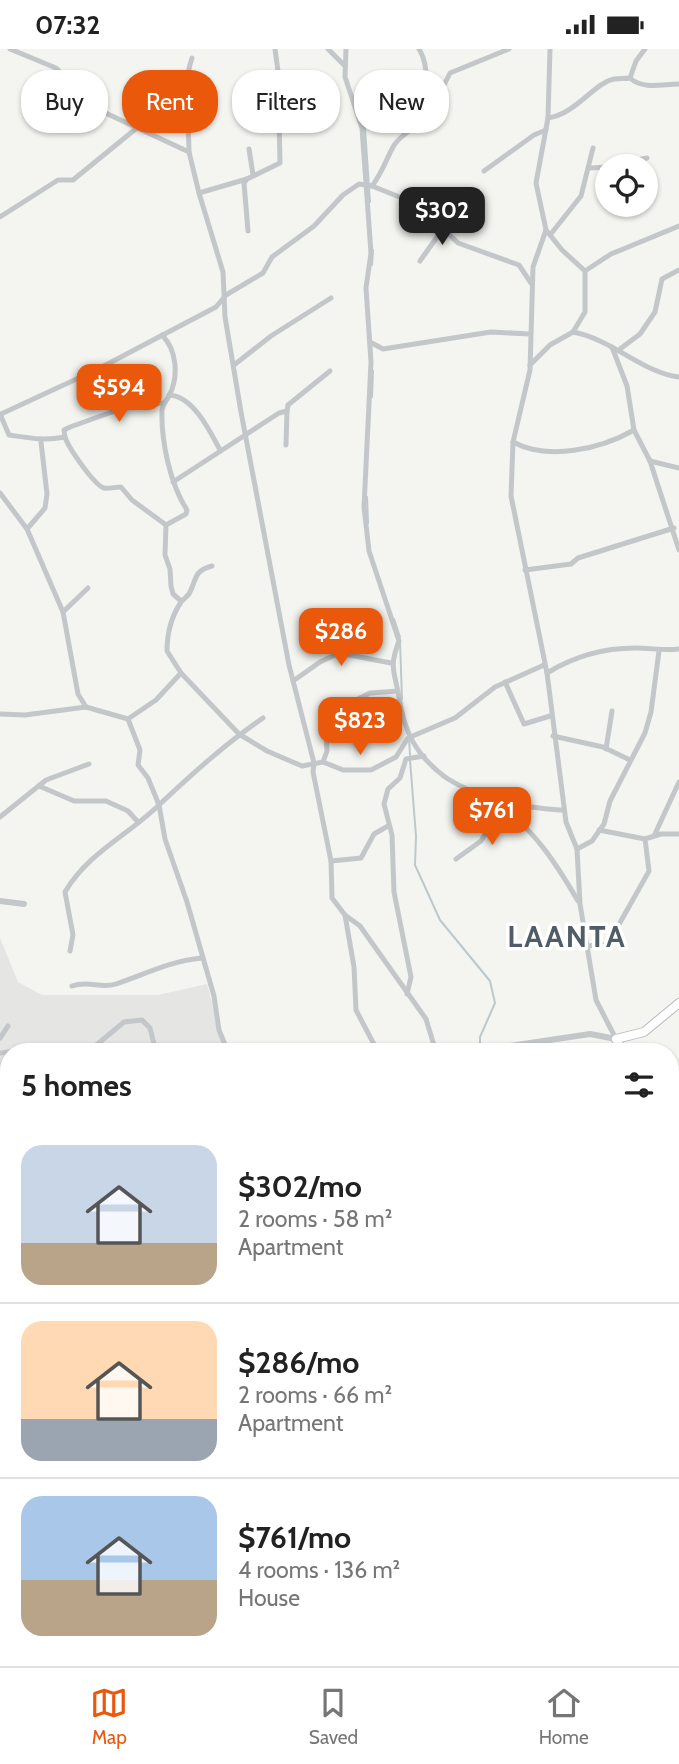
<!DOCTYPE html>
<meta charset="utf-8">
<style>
:root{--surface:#fff;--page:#f2f2f2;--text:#222;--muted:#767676;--line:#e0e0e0;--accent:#ea580c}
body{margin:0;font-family:Cabin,sans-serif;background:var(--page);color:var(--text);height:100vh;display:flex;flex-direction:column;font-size:26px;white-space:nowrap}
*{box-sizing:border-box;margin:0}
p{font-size:23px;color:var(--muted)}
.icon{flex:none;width:38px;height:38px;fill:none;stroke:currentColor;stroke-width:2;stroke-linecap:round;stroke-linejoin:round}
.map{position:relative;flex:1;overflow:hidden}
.side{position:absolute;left:0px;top:994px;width:679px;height:623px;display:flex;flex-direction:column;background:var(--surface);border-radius:28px 28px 0 0;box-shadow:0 2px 5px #0004}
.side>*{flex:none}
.guide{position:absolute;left:21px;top:21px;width:637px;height:63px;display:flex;gap:14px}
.controls{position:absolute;left:595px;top:105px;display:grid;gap:14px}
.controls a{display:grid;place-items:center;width:63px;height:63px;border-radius:50%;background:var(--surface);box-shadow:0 2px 5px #0004;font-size:35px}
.price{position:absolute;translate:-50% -60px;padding:0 16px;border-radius:14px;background:var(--accent);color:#fff;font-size:23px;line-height:46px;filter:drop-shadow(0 2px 4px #0008)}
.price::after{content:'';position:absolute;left:50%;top:42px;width:21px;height:16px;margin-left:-10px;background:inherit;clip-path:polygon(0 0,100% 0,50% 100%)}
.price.active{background:#222;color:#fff}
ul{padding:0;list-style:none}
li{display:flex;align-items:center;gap:21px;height:175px;padding:0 21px}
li+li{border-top:2px solid var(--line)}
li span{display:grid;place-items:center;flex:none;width:196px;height:140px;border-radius:21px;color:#555}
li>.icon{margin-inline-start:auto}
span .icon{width:84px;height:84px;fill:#fffc;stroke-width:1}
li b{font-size:30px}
h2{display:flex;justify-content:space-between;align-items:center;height:84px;padding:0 21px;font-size:30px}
.chip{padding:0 24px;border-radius:28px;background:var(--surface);box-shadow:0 2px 5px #0004;font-size:24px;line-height:63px}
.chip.active{background:var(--accent);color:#fff}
.status{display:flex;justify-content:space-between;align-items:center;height:49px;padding:0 35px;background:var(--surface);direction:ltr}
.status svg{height:19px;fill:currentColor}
.menu{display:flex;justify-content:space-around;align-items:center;height:98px;border-top:2px solid var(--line);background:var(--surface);font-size:19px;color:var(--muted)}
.menu a{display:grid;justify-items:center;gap:4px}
.menu .active{color:var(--accent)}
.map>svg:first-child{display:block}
.built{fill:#e5e6e4}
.green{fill:#d5dcd1}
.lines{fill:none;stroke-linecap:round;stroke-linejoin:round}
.stream{stroke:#bdc8cd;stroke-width:2}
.river{stroke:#bdc8cd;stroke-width:12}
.secondary-casing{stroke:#b6babf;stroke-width:10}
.primary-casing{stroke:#b6babe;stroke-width:10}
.minor{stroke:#c4c7ca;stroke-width:5}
.tertiary{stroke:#c4c7ca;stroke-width:6}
.secondary{stroke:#fff;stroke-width:7}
.primary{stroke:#fff;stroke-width:8}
.labels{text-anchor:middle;stroke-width:7;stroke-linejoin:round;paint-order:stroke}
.district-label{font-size:30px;font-weight:bold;letter-spacing:2px;fill:#505c68;stroke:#fff}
</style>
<div class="status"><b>07:32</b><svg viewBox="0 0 49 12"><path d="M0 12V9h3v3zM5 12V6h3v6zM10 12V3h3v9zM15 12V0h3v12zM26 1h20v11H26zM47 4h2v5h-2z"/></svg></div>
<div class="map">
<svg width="679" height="1617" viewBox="0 0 679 1617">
<rect width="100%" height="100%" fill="#f4f5f0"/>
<polygon class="built" points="0,889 18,933 42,946 158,946 207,935 226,1003 9,1003 9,1091 0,1093"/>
<polygon class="green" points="264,1608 309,1608 317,1617 258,1617"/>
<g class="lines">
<g class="stream">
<polyline points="365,79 370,153"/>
<polyline points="372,216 373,201"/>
<polyline points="372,348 373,322"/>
<polyline points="367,448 368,474"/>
<polyline points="394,570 400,588"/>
<polyline points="400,593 402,650"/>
<polyline points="409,690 410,706"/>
<polyline points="410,711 416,787 415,816 440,871 490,932 495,954 480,988 480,1000"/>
</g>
<g class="river">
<polyline points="670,1278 679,1274"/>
<polyline points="284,1617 292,1608"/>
</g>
<defs>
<polyline id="secondary" points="0,1444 9,1441"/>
<g id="primary">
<polyline points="623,1003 616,990 644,983 679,954"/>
<polyline points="670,1420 679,1458"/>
</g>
</defs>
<use href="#secondary" class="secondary-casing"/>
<use href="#primary" class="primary-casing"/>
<g class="minor">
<polyline points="10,0 56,19 97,60 189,103 199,144"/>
<polyline points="275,0 278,22 280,114 247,130 199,144 223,223 225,268 241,363 289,616 314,714 313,723 331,812 332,849 345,866 354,918 356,961 378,1003"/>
<polyline points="328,0 345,17"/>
<path d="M346,0l-1,28 17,51 9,125 -5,35 5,74 -7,145 5,44 30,90c-10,26 -5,29 0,56 5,35 17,58 46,80 17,12 39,18 57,30 34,25 55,58 76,94"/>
<polyline points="550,0 548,69 536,134 546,181 533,218 530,321 513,393 511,447 547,624 566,773 577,800 580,855 596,951 616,990"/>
<path d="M645,0l-9,12 -6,17c13,12 33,6 49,6"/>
<polyline points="185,32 197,41 202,63"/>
<polyline points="426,56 442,40 450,24 509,0"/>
<path d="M548,69c28,-4 46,-35 66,-39 5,-1 11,0 16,-1"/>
<polyline points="249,100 253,126"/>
<path d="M189,103c0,-33 -8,-62 3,-94"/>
<polyline points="609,117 647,109"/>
<polyline points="590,119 607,118"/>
<polyline points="484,122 534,86 546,81"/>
<polyline points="247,130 244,134 248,182"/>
<path d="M372,137c10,-13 14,-26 21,-39 5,-10 17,-15 24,-24 13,-15 12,-59 2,-74"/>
<polyline points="0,168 58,131 73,131 138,78"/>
<polyline points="546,181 562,201 585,222 585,263 573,283"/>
<polyline points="550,186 581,147 593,99"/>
<polyline points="420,212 442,181"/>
<polyline points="585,222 611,205 679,177"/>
<path d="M162,286c15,15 17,42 7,61 -3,6 -6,7 -7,14 -1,31 8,74 25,100l-1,4 -20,11 -1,30 5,14 1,17 2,8 8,7"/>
<polyline points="370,293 383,300 491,283 530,285"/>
<polyline points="612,298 627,337 634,381 650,412 679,501"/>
<polyline points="620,300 640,285 655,263 662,230 679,221"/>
<polyline points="234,316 271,287 331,249"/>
<path d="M530,316l20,-20 23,-13c39,7 70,41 106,45"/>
<path d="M169,346c24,1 41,36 51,55"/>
<path d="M0,365l9,21c21,3 34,6 56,2 3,10 29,48 39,51 4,1 12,-1 17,-1l11,13 34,25"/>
<polyline points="1,365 98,320 216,258 226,246 263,224 272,208 314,177 343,146 359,135 372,137 417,155 458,194 519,216 531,234"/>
<polyline points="65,388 64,381 70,378 126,358 163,354"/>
<path d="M513,393c35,19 88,7 121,-12"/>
<polyline points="286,396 287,362"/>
<polyline points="650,412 679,419"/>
<polyline points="173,433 279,364 287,362 288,356 330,322"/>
<polyline points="0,444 27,480 63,563 78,645 86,658"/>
<polyline points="27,480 45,459 47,445 41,393"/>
<polyline points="525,521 571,515 578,509 674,479"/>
<polyline points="63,563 88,539"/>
<path d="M181,624l-14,-22c0,-17 4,-34 14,-49 0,0 7,-7 8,-8 8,-15 4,-23 23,-28"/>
<path d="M547,624c26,-16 57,-25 88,-25 16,0 29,3 44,1"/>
<polyline points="293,632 320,613 339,604 391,614"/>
<polyline points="505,633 524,675 550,667"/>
<polyline points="354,652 370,644 398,642"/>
<polyline points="0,665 25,666 86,658 128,670 156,651 181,624 239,685 267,702 302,717 323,713 343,721 371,721 396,708 408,689 455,669 495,638 544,616"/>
<polyline points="128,670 140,701 138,716 148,729 159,756 165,790 187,853 214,947 219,981 228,1003"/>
<polyline points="553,687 603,698 630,711"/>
<polyline points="606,700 612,662"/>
<polyline points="323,713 327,702 325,671"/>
<polyline points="39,737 74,752 106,752 128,762 138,773"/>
<polyline points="0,768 46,731 89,715"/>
<polyline points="599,781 645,790 661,785 679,785"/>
<polyline points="654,787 679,733"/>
<polyline points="577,800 592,792 604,775 610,752 645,684 651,663 659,602"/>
<path d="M456,810l25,-18 20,-34c16,-4 44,3 63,3"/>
<polyline points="331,812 361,809 374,785 388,777"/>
<polyline points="345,866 360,877 426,970 436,1003"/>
<polyline points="587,897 608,895 649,822 645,790"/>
<path d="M70,902l3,-16 -8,-43c23,-39 62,-56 94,-87 33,-31 66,-61 104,-87"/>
<path d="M72,937c16,-6 29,3 44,-2 30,-10 54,-23 86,-26"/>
<polyline points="407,945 411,928 394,843 392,786 384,755 388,740 400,729 406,710 424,707"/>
<polyline points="0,989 8,977"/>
<polyline points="11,1003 25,1003"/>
<polyline points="88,1003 124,973 142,971 150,979 156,1003"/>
<polyline points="0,1004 9,1003"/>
<polyline points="0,1058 0,1068"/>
<polyline points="0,1100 4,1100 9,1124"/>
<polyline points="670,1133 679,1126"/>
<polyline points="0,1202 9,1201"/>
<polyline points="670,1214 679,1241"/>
<polyline points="670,1347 679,1346"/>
<polyline points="670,1492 679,1489"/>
<polyline points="0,1539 9,1559"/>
<polyline points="429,1608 448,1617"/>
<polyline points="556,1608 575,1617"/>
<polyline points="332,1611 334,1617"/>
<polyline points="41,1617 69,1608"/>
<polyline points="114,1617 117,1608"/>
<polyline points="392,1617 400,1608"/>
<polyline points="649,1617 651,1608"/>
</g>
<g class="tertiary">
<polyline points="0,852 24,855"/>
<polyline points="470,1003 590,985 616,990"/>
<polyline points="0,1090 4,1100 9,1099"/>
</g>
<use href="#secondary" class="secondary"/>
<use href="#primary" class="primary"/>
</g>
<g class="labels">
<g class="district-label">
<text x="567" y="898">LAANTA</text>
</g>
</g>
</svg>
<div class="controls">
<a><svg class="icon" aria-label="locate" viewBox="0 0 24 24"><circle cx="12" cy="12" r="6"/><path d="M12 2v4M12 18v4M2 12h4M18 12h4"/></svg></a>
</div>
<b class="price active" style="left:442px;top:198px">$302</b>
<b class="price" style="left:119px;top:375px">$594</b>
<b class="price" style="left:341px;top:619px">$286</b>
<b class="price" style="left:360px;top:708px">$823</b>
<b class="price" style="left:492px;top:798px">$761</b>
<div class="guide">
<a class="chip">Buy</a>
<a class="chip active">Rent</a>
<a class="chip">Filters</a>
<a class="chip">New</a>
</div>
<section class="side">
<h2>5 homes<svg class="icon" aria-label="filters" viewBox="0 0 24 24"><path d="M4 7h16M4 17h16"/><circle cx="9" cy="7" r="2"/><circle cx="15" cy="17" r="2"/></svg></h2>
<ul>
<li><span style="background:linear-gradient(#c9d6e8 70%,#b9a48a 0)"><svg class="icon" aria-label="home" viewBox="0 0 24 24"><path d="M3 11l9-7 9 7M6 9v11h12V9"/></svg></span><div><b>$302/mo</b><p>2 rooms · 58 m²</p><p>Apartment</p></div></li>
<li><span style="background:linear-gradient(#ffd9b3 70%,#9aa5b1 0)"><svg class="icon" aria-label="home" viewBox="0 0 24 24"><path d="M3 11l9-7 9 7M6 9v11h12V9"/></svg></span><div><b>$286/mo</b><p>2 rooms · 66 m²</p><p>Apartment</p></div></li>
<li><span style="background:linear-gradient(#a9c7e8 60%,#b9a48a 0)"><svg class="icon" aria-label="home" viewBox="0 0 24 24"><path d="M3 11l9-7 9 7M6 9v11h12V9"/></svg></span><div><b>$761/mo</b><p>4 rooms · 136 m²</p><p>House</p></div></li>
</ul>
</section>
</div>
<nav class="menu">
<a class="active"><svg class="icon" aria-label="map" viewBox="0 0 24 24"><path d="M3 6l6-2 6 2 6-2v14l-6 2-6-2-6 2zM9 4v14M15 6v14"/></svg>Map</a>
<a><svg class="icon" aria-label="saved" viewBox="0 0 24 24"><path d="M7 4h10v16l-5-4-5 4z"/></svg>Saved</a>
<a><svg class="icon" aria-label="home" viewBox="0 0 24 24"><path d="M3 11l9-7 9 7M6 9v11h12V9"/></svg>Home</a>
</nav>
